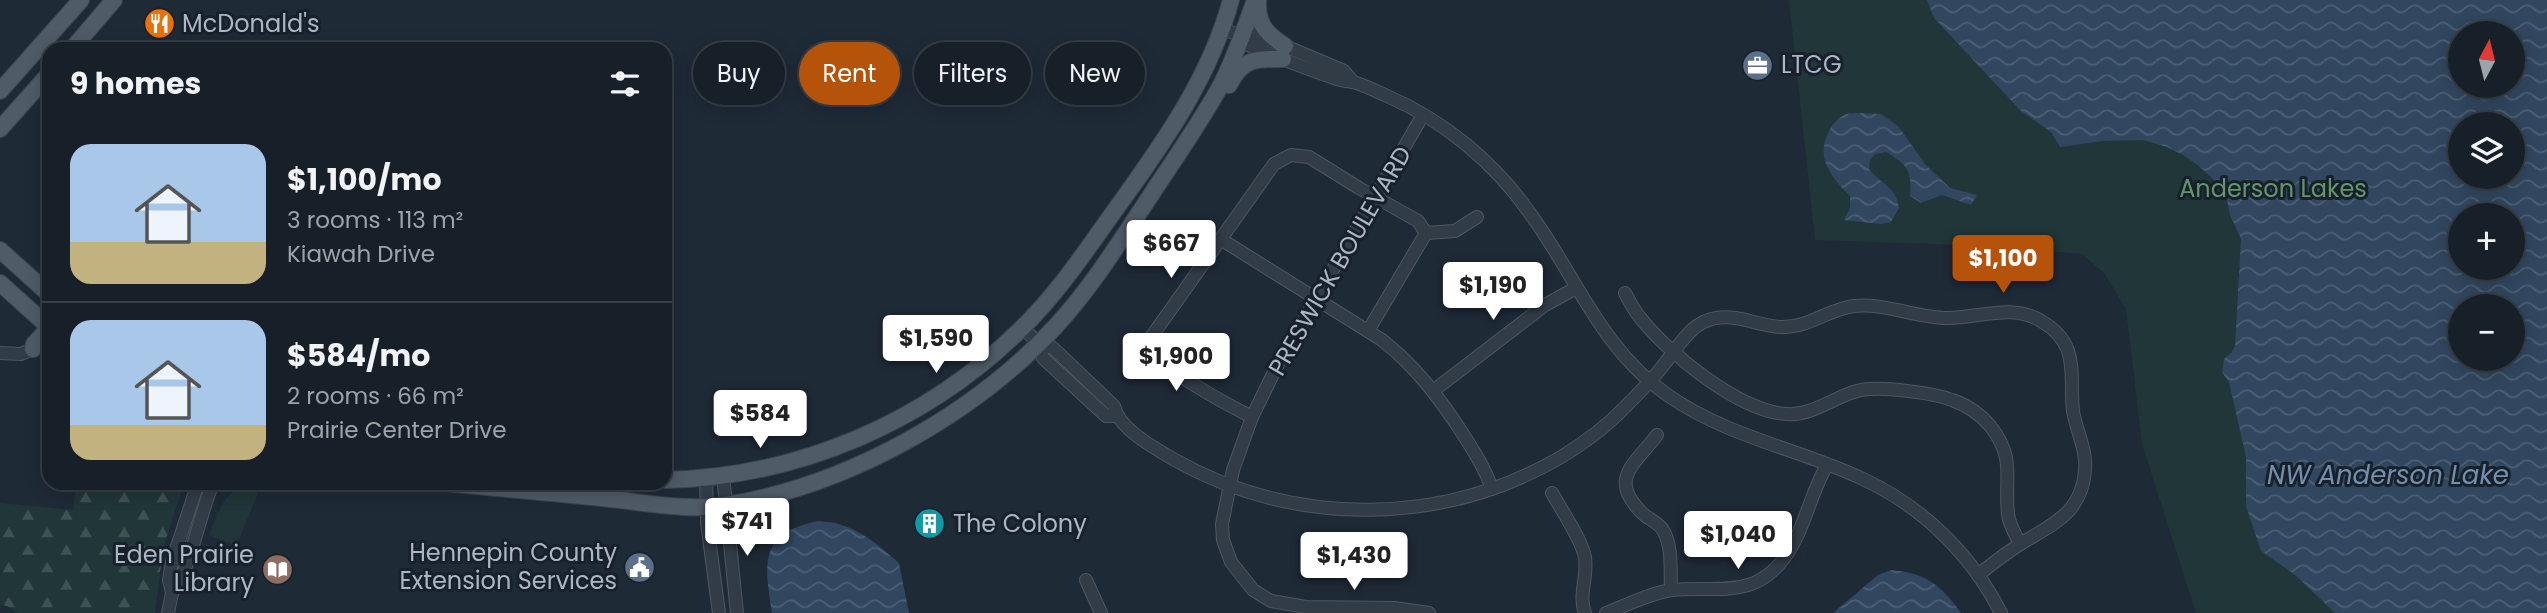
<!DOCTYPE html>
<meta charset="utf-8">
<style>
:root{--surface:#172029;--page:#242d35;--text:#f1f3f6;--muted:#9ea3a8;--line:#363e46;--accent:#b45309}
body{margin:0;font-family:Poppins,sans-serif;background:var(--page);color:var(--text);height:100vh;display:flex;flex-direction:column;font-size:26px;white-space:nowrap}
*{box-sizing:border-box;margin:0}
p{font-size:23px;color:var(--muted)}
.icon{flex:none;width:38px;height:38px;fill:none;stroke:currentColor;stroke-width:2;stroke-linecap:round;stroke-linejoin:round}
.map{position:relative;flex:1;overflow:hidden}
.sheet{position:absolute;left:42px;top:42px;width:630px;height:448px;display:flex;flex-direction:column;background:var(--surface);border-radius:21px;box-shadow:0 4px 18px #0003,0 0 0 2px var(--line)}
.sheet>*{flex:none}
.guide{position:absolute;left:693px;top:42px;width:665px;height:63px;display:flex;gap:14px}
.needle{width:46px;rotate:7deg}
.tools{position:absolute;left:2448px;top:21px;display:grid;gap:14px}
.tools a{display:grid;place-items:center;width:77px;height:77px;border-radius:50%;background:var(--surface);box-shadow:0 4px 18px #0003,0 0 0 2px var(--line);font-size:35px}
.price{position:absolute;translate:-50% -60px;padding:0 16px;border-radius:7px;background:#fff;color:#222;font-size:23px;line-height:46px;filter:drop-shadow(0 2px 4px #0008)}
.price::after{content:'';position:absolute;left:50%;top:42px;width:21px;height:16px;margin-left:-10px;background:inherit;clip-path:polygon(0 0,100% 0,50% 100%)}
.price.current{background:var(--accent);color:#fff}
ul{padding:0;list-style:none}
li{display:flex;align-items:center;gap:21px;height:175px;padding:0 28px}
li+li{border-top:2px solid var(--line)}
li span{display:grid;place-items:center;flex:none;width:196px;height:140px;border-radius:21px;color:#555}
li>.icon{margin-inline-start:auto}
span .icon{width:84px;height:84px;fill:#fffc;stroke-width:1}
li b{font-size:30px}
h2{display:flex;justify-content:space-between;align-items:center;height:84px;padding:0 28px;font-size:30px}
.chip{padding:0 24px;border-radius:32px;background:var(--surface);box-shadow:0 4px 18px #0003,0 0 0 2px var(--line);font-size:24px;line-height:63px}
.chip.current{background:var(--accent);color:#fff}
.map>svg:first-child{display:block}
.forest{fill:url(#forest-firs)}
.green{fill:#203638;fill-rule:evenodd}
.water{fill:url(#water-waves);fill-rule:evenodd}
.lines{fill:none;stroke-linecap:round;stroke-linejoin:round}
.minor-casing{stroke:#4d5762;stroke-width:14}
.major-casing{stroke:#3c4551;stroke-width:18}
.minor{stroke:#323c47;stroke-width:12}
.major{stroke:#505b68;stroke-width:16}
.labels{text-anchor:middle;stroke-width:6;stroke-linejoin:round;paint-order:stroke}
.poi-label{font-size:24px;fill:#acb7c4;stroke:#18212b;text-anchor:start}
.park-label{font-size:24px;fill:#63956c;stroke:#18212b}
.street-label{font-size:24px;fill:#acb7c4;stroke:#18212b}
.water-label{font-size:26px;font-style:italic;fill:#738fae;stroke:#18212b}
</style>
<div class="map">
<svg width="2547" height="613" viewBox="0 0 2547 613">
<defs>
<pattern id="forest-firs" width="22" height="20" patternUnits="userSpaceOnUse" patternTransform="scale(1.75)"><rect width="22" height="20" fill="#203638"/><path d="M5 1l3.5 6h-7zM16 11l3.5 6h-7z" fill="#3e5153"/></pattern>
<pattern id="water-waves" width="16" height="10" patternUnits="userSpaceOnUse" patternTransform="scale(1.75)"><rect width="16" height="10" fill="#31475f"/><path d="M0 5q4-4 8 0t8 0" fill="none" stroke="#4c5f74"/></pattern>
</defs>
<rect width="100%" height="100%" fill="#1f2a37"/>
<polygon class="forest" points="77,483 184,483 163,549 155,613 17,613 7,606 0,605 0,503 73,510"/>
<g class="green">
<path d="M1789,0h758v613h-351l-54,-169 -16,-135 -22,-36 -22,-19 -94,-8 -173,-6zM2460,33h53v53h-53zM2460,124h53v53h-53zM2460,215h53v53h-53zM2460,306h53v53h-53z"/>
<path d="M258,483l1,8 -23,55 -27,-11c12,-29 15,-46 49,-52z"/>
</g>
<g class="water">
<path d="M1927,0h620v613h-212l-40,-38 -34,-24 -15,-45v-49l-17,-75 -7,-10 2,-13 7,-6 4,-7 6,-107 -11,-24 -4,-20 -13,-16 -15,-14 -15,-10 -16,-8 -24,-7 -41,1 -42,6 -9,-15 -30,-21 -87,-93zM2460,33h53v53h-53zM2460,124h53v53h-53zM2513,215v53h-53v-53zM2460,306h53v53h-53z"/>
<path d="M1863,113l18,1 17,12 28,39 24,23 27,7 -6,10 -29,-10 -21,8 -11,-7c2,-25 -2,-31 -24,-44l-11,2 -5,6 -1,9c13,16 27,17 30,39l-8,14 -10,2 -37,-4 6,-12v-12c-10,-10 -21,-22 -25,-35 -5,-17 5,-40 21,-47 5,-1 12,-1 17,-1z"/>
<path d="M818,521c34,1 56,20 81,42l10,50h-137c-8,-51 -13,-80 46,-92z"/>
<path d="M1891,570c35,3 50,15 70,43h-128l45,-38z"/>
</g>
<g class="lines">
<defs>
<g id="minor">
<polyline points="1222,29 1242,36 1253,35 1285,46 1344,71 1353,82"/>
<path d="M1242,36l6,9c29,12 59,24 89,34 5,2 10,2 16,3 11,3 23,9 34,14 56,24 107,66 142,116 47,63 71,137 140,184 59,41 130,53 194,83 60,28 108,75 138,134"/>
<polyline points="1423,115 1279,362 1252,417 1233,470 1222,524 1223,540 1231,562 1253,590 1271,601 1306,607 1394,608 1429,613"/>
<polyline points="1426,233 1455,231 1477,217"/>
<path d="M1222,240l160,100c33,26 56,56 79,91 12,19 24,37 31,58"/>
<path d="M1625,293c4,7 8,16 14,23 27,36 101,96 148,98 25,2 47,-17 70,-23 20,-6 76,2 95,9 15,5 29,15 39,27 25,32 13,53 17,87 1,11 8,21 12,30"/>
<path d="M1023,328l15,15 15,5 61,58c5,23 39,41 59,53 121,68 268,68 388,-2 23,-14 46,-31 64,-50 13,-13 26,-26 37,-40 10,-12 19,-27 30,-37 6,-6 16,-11 24,-12 23,-4 45,9 67,9 27,0 46,-18 71,-21 32,-3 63,12 94,12 32,0 64,-15 93,3 40,23 28,53 32,90 3,19 14,39 12,59 -3,43 -32,54 -63,73 -15,9 -30,21 -44,32"/>
<polyline points="1038,343 1043,358 1106,416 1116,416"/>
<polyline points="0,353 21,354 33,349"/>
<polyline points="1433,391 1545,305 1576,288"/>
<path d="M1252,417c-22,-11 -100,-52 -105,-74l127,-179 17,-9 18,2 50,31 59,33 8,12 -58,98"/>
<path d="M1657,435c-23,30 -49,44 -15,78 6,6 17,10 21,17 10,17 7,41 8,60"/>
<polyline points="723,475 737,613"/>
<polyline points="706,477 707,523 719,613"/>
<path d="M1552,493c9,16 31,49 33,65 3,18 -7,37 0,55"/>
<polyline points="1086,580 1101,613"/>
<path d="M172,593c18,-22 28,-80 41,-110"/>
<polyline points="168,613 172,593 169,580 172,562 198,483"/>
<path d="M1606,613c21,-8 44,-20 66,-23 44,-5 81,11 113,-33 20,-28 25,-63 42,-92"/>
</g>
<g id="major">
<path d="M1258,1c-1,24 9,33 27,45"/>
<polyline points="72,49 114,0"/>
<path d="M1229,85c14,-27 26,-26 54,-26"/>
<polyline points="0,91 81,0"/>
<polyline points="0,129 49,74"/>
<polyline points="0,250 49,294"/>
<polyline points="0,283 49,327"/>
<polyline points="33,349 34,344 49,328"/>
<path d="M665,480c134,-3 262,-58 357,-152 39,-38 69,-85 101,-129 44,-61 88,-125 108,-199"/>
<path d="M448,483c54,6 109,10 163,16 37,4 78,12 115,6 120,-19 246,-89 329,-178 37,-40 66,-87 96,-132 24,-37 50,-73 71,-112 13,-26 23,-55 33,-83"/>
</g>
</defs>
<use href="#minor" class="minor-casing"/>
<use href="#major" class="major-casing"/>
<use href="#minor" class="minor"/>
<use href="#major" class="major"/>
</g>
<defs>
<symbol id="restaurant-disc" viewBox="-11 -11 22 22"><circle r="9.5" fill="#e8710a" stroke="#18212b"/><path d="M-5-6h1v4h1v-4h1v4h1v-4h1v5L-1.5 .5V6h-2V.5L-5-1ZM5-6V6H3V1.5H1.5Q1.5-4 5-6Z" fill="#fff"/></symbol>
<symbol id="office-disc" viewBox="-11 -11 22 22"><circle r="9.5" fill="#5c6f8a" stroke="#18212b"/><path d="M-6-3h4V-5.5h4V-3h4V5H-6ZM-1-4.5V-3h2v-1.5ZM-6 0V1H6V0Z" fill="#fff"/></symbol>
<symbol id="building-disc" viewBox="-11 -11 22 22"><circle r="9.5" fill="#0f9aa8" stroke="#18212b"/><path d="M-4-6H4V6H1V3H-1V6H-4ZM-2.5-4.3h1.7v1.8h-1.7ZM.8-4.3h1.7v1.8H.8ZM-2.5-1h1.7V.8h-1.7ZM.8-1h1.7V.8H.8Z" fill="#fff"/></symbol>
<symbol id="civic-disc" viewBox="-11 -11 22 22"><circle r="9.5" fill="#5c6f8a" stroke="#18212b"/><path d="M-.6-6.5H3V-4.5H.6V-3L4-1V1h2V6H-6V1h2V-1L-.6-3ZM-1.2 2.5V6h2.4V2.5Z" fill="#fff"/></symbol>
<symbol id="library-disc" viewBox="-11 -11 22 22"><circle r="9.5" fill="#8d6e63" stroke="#18212b"/><path d="M-6-4Q-3-5.5-.7-3.5V5Q-3 3-6 4ZM6-4Q3-5.5 .7-3.5V5Q3 3 6 4Z" fill="#fff"/></symbol>
</defs>
<g fill-rule="evenodd">
<use href="#restaurant-disc" x="142" y="6" width="35" height="35"/>
<use href="#office-disc" x="1740" y="48" width="35" height="35"/>
<use href="#building-disc" x="912" y="506" width="35" height="35"/>
<use href="#civic-disc" x="622" y="550" width="35" height="35"/>
<use href="#library-disc" x="260" y="552" width="35" height="35"/>
</g>
<g class="labels">
<g class="poi-label">
<text x="182" y="32">McDonald's</text>
<text x="1781" y="73">LTCG</text>
<text x="953" y="532">The Colony</text>
<text x="617" y="561" text-anchor="end">Hennepin County<tspan x="617" dy="28">Extension Services</tspan></text>
<text x="254" y="563" text-anchor="end">Eden Prairie<tspan x="254" dy="28">Library</tspan></text>
</g>
<g class="park-label">
<text x="2273" y="197">Anderson Lakes</text>
</g>
<g class="street-label">
<text transform="translate(1340 261) rotate(-60)" y="8">PRESWICK BOULEVARD</text>
</g>
<g class="water-label">
<text x="2388" y="484">NW Anderson Lake</text>
</g>
</g>
</svg>
<div class="tools">
<a><svg class="needle" viewBox="-14 -14 28 28"><path d="M0-13l5 13h-10z" fill="#e53935"/><path d="M0 13l5-13h-10z" fill="#9ea3a8"/></svg></a>
<a><svg class="icon" aria-label="layers" viewBox="0 0 24 24"><path d="M12 4l9 5-9 5-9-5zM3 14l9 5 9-5"/></svg></a>
<a>+</a>
<a>−</a>
</div>
<b class="price" style="left:1171px;top:280px">$667</b>
<b class="price current" style="left:2003px;top:295px">$1,100</b>
<b class="price" style="left:1493px;top:322px">$1,190</b>
<b class="price" style="left:936px;top:375px">$1,590</b>
<b class="price" style="left:1176px;top:393px">$1,900</b>
<b class="price" style="left:760px;top:450px">$584</b>
<b class="price" style="left:747px;top:558px">$741</b>
<b class="price" style="left:1738px;top:571px">$1,040</b>
<b class="price" style="left:1354px;top:592px">$1,430</b>
<div class="guide">
<a class="chip">Buy</a>
<a class="chip current">Rent</a>
<a class="chip">Filters</a>
<a class="chip">New</a>
</div>
<section class="sheet">
<h2>9 homes<svg class="icon" aria-label="filters" viewBox="0 0 24 24"><path d="M4 7h16M4 17h16"/><circle cx="9" cy="7" r="2"/><circle cx="15" cy="17" r="2"/></svg></h2>
<ul>
<li><span style="background:linear-gradient(#a9c7e8 70%,#c2b280 0)"><svg class="icon" aria-label="home" viewBox="0 0 24 24"><path d="M3 11l9-7 9 7M6 9v11h12V9"/></svg></span><div><b>$1,100/mo</b><p>3 rooms · 113 m²</p><p>Kiawah Drive</p></div></li>
<li><span style="background:linear-gradient(#a9c7e8 75%,#c2b280 0)"><svg class="icon" aria-label="home" viewBox="0 0 24 24"><path d="M3 11l9-7 9 7M6 9v11h12V9"/></svg></span><div><b>$584/mo</b><p>2 rooms · 66 m²</p><p>Prairie Center Drive</p></div></li>
</ul>
</section>
</div>
